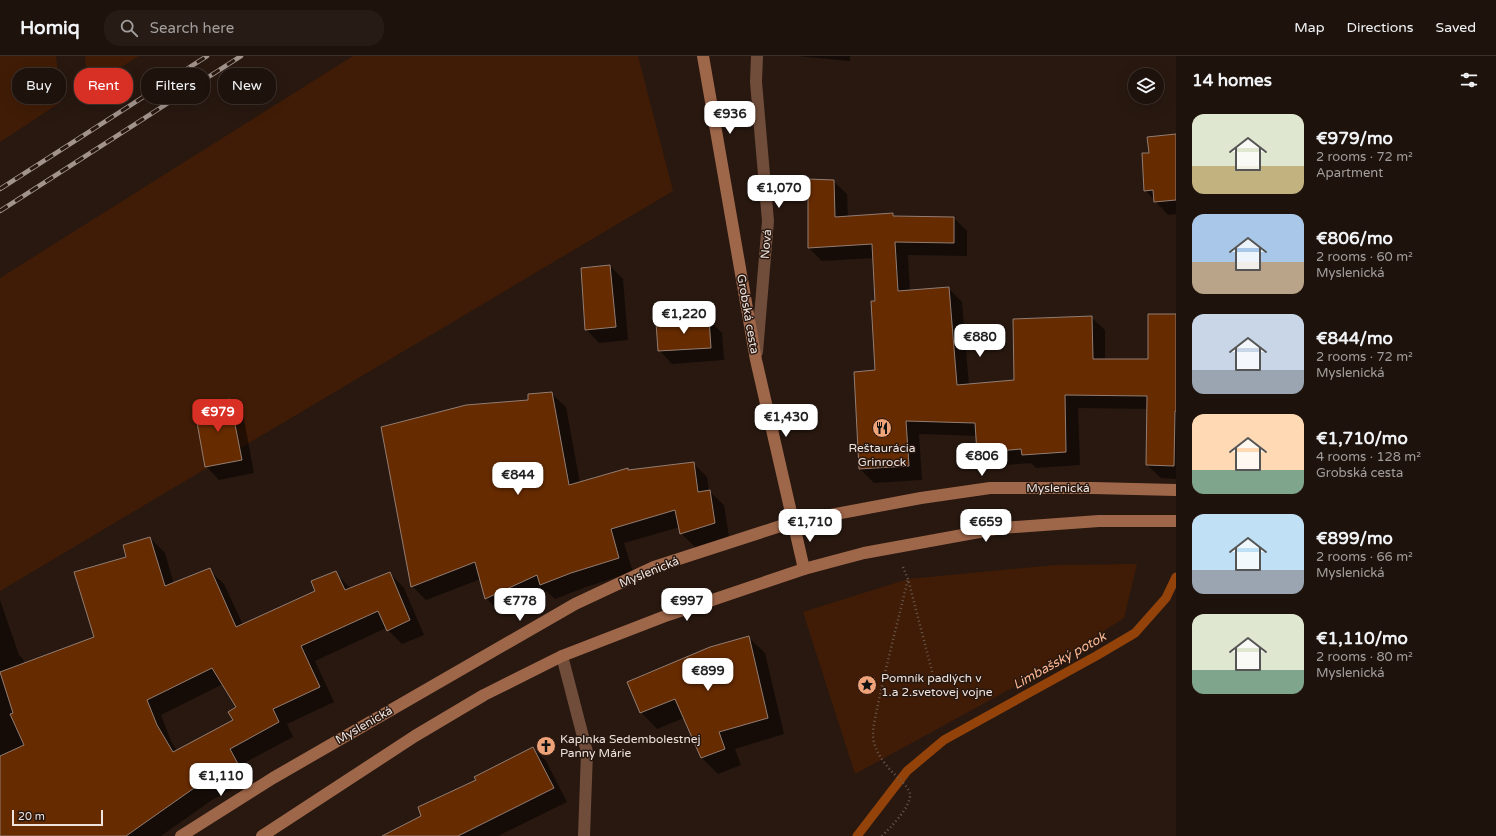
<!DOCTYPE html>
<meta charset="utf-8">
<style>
:root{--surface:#1e120c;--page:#261b15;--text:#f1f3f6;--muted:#a19e9d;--line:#3c322d;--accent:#d93025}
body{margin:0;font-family:"Varela Round",sans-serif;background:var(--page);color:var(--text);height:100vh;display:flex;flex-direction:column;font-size:15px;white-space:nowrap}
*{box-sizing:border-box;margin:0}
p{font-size:13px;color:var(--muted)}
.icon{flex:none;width:22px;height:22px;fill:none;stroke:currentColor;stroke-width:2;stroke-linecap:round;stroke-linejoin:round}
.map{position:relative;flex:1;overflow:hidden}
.panel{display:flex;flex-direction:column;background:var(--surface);width:320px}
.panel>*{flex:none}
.guide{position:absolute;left:12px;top:12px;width:380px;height:36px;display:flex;gap:8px}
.buttons{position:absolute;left:1128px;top:12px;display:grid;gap:8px}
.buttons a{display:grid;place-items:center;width:36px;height:36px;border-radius:50%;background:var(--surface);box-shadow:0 4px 16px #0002,0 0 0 1px var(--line);font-size:20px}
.scale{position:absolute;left:12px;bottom:10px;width:91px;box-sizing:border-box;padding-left:4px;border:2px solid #efe3dd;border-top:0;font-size:11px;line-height:14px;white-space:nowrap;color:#efe3dd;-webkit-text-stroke:3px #281810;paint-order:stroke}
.price{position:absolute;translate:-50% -34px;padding:0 9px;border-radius:8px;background:#fff;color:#222;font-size:13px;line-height:26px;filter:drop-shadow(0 1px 2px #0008)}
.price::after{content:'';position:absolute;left:50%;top:24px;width:12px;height:9px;margin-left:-6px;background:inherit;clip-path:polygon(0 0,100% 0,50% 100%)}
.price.active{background:var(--accent);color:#fff}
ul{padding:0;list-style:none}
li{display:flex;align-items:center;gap:12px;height:100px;padding:0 16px}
li span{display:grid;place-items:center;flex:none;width:112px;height:80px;border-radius:12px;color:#555}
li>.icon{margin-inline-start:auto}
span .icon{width:48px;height:48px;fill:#fffc;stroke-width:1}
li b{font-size:17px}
h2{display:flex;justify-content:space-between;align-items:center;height:48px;padding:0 16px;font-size:17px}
.tag{padding:0 14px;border-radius:16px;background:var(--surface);box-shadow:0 4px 16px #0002,0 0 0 1px var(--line);font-size:14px;line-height:36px}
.tag.active{background:var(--accent);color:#fff}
header{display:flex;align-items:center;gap:24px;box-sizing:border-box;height:56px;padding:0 20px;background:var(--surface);border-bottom:1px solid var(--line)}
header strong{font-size:19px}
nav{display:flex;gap:22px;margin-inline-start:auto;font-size:14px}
.search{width:280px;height:36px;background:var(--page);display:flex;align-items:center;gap:10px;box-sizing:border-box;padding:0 14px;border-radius:16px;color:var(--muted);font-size:15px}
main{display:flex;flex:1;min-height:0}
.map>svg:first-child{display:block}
.green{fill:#401c06}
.shadow{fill:#0007;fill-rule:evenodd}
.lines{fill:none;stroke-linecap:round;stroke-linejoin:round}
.stream{stroke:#93430a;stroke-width:9}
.building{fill:#672b00;stroke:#927d73;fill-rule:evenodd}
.path{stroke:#685951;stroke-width:2.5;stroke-dasharray:1 3;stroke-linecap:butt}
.lane{stroke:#704d3b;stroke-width:12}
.street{stroke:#704d3b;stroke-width:12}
.secondary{stroke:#9f674a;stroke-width:12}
.rail-casing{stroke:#a2948d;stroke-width:4.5}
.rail{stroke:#281810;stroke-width:3;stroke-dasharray:9;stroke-linecap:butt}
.labels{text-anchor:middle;stroke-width:3;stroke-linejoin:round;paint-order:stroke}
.street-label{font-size:12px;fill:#efe3dd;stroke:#281810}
.poi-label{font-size:12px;fill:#efe3dd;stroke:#281810;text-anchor:start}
.water-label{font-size:13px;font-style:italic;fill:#fbb793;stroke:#281810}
</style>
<header>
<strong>Homiq</strong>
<div class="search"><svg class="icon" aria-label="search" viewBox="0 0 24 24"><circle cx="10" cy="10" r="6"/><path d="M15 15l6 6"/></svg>Search here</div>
<nav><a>Map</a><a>Directions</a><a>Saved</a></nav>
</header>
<main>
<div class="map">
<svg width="1176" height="780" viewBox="0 0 1176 780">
<rect width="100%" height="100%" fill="#281810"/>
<g class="green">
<polygon points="0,0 56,0 61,46 0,86"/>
<polygon points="85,0 139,0 88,32"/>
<polygon points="353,0 638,0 673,135 0,535 0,222"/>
<polygon points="1137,508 1124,562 1032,621 855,718 803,556 908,523 1056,509"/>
</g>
<g class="shadow">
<polygon points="797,0 850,0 850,5"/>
<polygon points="1176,79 1176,158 1168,159 1145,134 1150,98"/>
<polygon points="833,125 847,138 848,161 893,158 895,161 954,162 967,175 967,200 908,199 910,235 948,232 962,246 969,329 1015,325 1091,261 1105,274 1105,304 1149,304 1176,259 1176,423 1161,422 1147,409 1148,353 1078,352 1080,409 1036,412 1031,407 992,410 978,397 977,380 919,378 922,424 874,427 860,413 855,317 876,315 876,246 874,202 822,205 809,192"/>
<polygon points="610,210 623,223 628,284 599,287 586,273"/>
<polygon points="709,264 722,277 724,304 672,308 659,294"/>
<polygon points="551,337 566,351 580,427 628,414 629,415 693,407 707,421 709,435 724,449 729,481 695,491 681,477 680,471 624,487 633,516 586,531 555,543 546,535 500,556 486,542 481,523 426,544 412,530 530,345"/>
<polygon points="230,345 243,358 254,417 219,424 206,410"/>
<path d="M150,482l15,15 9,31 35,-14 15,14 19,41 73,-33 19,-20 16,17 39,-16 14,15 20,47 -22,9 -16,-16 -71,33 19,41 -47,22 6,13 -49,26 8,15 -40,22 -51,36h-161v-236l19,55 4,4 2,5 70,-27 33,-80zM223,628l15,24 -4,13 -57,30 -6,-10 -10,-26z"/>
<polygon points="748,581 765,597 784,678 735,693 741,709 718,718 702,702 684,662 657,673 641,656"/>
<polygon points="533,692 546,705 567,746 498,780 384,780 422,761 477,725"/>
</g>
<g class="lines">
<polyline class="stream" points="857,780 907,715 944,684 1096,600 1135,577 1166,542 1176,521"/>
</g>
<g class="building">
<polygon points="1176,78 1176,144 1154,146 1153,134 1144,135 1142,97 1149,97 1147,81"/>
<polygon points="808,123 834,124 835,161 893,157 893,160 954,161 954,187 895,186 898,235 949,231 957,329 1014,324 1013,263 1092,260 1093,303 1148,303 1148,258 1176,258 1176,355 1175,355 1174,410 1146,409 1147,340 1065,339 1066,396 1022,399 1021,393 977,397 975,367 906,365 909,410 859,413 854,316 875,314 871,245 875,245 872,188 808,192"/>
<polygon points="610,209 616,271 585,274 581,212"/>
<polygon points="709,263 711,292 658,295 656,266"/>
<polygon points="552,336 569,429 628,412 628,414 694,406 698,436 710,434 715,467 680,478 675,454 611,473 619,502 571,517 540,529 537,519 485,543 475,506 411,531 381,371 466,349 528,344 528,338"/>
<polygon points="230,343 242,404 205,411 194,350"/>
<path d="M150,481l15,49 45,-18 26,59 79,-36 -4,-10 25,-10 9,19 45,-18 20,48 -23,11 -9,-20 -77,35 19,41 -47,22 6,13 -49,27 8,15 -41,22 -71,50h-126v-80l24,-11 -14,-31 3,-1 -13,-41 94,-35 -20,-65 52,-15 -3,-12zM212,612l24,39 -8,5 5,8 -60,32 -16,-27 -10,-25z"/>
<polygon points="749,580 768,662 719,676 725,693 701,702 675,643 640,657 627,626 710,591"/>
<polygon points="533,691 554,732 458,780 382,780 421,760 418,751 476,724 474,721"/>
</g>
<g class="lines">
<g class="path">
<polyline points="903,511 908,523 934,623"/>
<path d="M882,780c8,-8 29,-29 28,-42 -1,-8 -18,-21 -23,-28 -6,-7 -10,-14 -13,-23 -3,-13 2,-27 4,-39 9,-42 20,-83 30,-125"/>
</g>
<polyline class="lane" points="562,600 587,696 584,780"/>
<polyline class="street" points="757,0 756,26 768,165 757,296"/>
<g class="secondary">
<polyline points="703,0 756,304 804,513"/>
<polyline points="181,780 273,722 575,548 654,511 793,466 921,442 990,432 1093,432 1176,434"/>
<polyline points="262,780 415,680 484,639 562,600 668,559 804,513 864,497 1001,472 1099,465 1176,465"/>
</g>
<defs>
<g id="rail">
<polyline points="0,133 207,0"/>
<polyline points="0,155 241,0"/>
</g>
</defs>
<use href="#rail" class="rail-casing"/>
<use href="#rail" class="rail"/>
</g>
<defs>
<symbol id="restaurant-disc" viewBox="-11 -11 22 22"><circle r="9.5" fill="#f0a279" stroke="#281810"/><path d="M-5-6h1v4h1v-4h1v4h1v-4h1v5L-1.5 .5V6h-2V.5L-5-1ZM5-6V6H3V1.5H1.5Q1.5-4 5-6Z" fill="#111"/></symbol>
<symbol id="sight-disc" viewBox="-11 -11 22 22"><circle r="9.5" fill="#f0a279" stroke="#281810"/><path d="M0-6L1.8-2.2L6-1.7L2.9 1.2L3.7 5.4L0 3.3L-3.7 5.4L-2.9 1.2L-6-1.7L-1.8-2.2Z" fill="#111"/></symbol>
<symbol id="church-disc" viewBox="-11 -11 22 22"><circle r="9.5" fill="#f0a279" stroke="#281810"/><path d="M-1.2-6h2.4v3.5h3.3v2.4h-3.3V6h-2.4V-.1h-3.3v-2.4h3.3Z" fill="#111"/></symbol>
</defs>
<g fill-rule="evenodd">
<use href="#restaurant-disc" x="871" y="361" width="22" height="22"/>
<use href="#sight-disc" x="856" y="618" width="22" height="22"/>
<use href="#church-disc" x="535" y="679" width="22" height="22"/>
</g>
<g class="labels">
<g class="street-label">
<text transform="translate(766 188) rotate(-85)" y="4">Nová</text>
<text transform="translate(748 258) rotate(80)" y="4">Grobská cesta</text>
<text x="1058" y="436">Myslenická</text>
<text transform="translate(649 516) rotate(-22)" y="4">Myslenická</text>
<text transform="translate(364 669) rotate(-30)" y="4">Myslenická</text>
</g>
<g class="poi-label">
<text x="882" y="396" text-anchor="middle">Reštaurácia<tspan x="882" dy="14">Grinrock</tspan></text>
<text x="881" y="626">Pomník padlých v<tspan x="881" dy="14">1.a 2.svetovej vojne</tspan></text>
<text x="560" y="687">Kaplnka Sedembolestnej<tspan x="560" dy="14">Panny Márie</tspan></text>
</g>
<g class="water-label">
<text transform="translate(1059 604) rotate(-29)" y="5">Limbašský potok</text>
</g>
</g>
</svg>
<div class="buttons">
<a><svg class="icon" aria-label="layers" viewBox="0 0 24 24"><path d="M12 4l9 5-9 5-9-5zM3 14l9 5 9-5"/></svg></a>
</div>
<div class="scale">20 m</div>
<b class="price" style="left:730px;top:79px">€936</b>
<b class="price" style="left:779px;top:153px">€1,070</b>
<b class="price" style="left:684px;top:279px">€1,220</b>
<b class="price" style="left:980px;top:302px">€880</b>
<b class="price active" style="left:218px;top:377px">€979</b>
<b class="price" style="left:786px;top:382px">€1,430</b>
<b class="price" style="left:982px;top:421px">€806</b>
<b class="price" style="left:518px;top:440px">€844</b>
<b class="price" style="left:810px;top:487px">€1,710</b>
<b class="price" style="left:986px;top:487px">€659</b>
<b class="price" style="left:520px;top:566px">€778</b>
<b class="price" style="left:687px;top:566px">€997</b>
<b class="price" style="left:708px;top:636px">€899</b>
<b class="price" style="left:221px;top:741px">€1,110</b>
<div class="guide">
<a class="tag">Buy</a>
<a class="tag active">Rent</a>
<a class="tag">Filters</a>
<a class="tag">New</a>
</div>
</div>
<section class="panel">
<h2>14 homes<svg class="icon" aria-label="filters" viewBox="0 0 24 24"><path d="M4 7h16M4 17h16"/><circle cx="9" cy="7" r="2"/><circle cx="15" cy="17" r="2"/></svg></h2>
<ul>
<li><span style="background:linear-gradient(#dfe7d0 65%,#c2b280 0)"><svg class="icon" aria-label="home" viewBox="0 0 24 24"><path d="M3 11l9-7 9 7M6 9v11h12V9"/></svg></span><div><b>€979/mo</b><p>2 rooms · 72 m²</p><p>Apartment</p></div></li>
<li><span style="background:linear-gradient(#a9c7e8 60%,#b9a48a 0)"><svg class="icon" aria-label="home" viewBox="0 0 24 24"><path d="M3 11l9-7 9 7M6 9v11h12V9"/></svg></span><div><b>€806/mo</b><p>2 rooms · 60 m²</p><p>Myslenická</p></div></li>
<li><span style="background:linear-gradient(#c9d6e8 70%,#9aa5b1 0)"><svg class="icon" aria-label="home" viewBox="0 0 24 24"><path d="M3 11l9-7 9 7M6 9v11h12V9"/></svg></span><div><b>€844/mo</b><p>2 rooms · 72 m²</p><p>Myslenická</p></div></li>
<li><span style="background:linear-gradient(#ffd9b3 70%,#7fa58c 0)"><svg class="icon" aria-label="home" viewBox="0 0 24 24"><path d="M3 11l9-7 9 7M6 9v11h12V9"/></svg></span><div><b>€1,710/mo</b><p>4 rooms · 128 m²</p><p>Grobská cesta</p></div></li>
<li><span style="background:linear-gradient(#bfe0f5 70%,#9aa5b1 0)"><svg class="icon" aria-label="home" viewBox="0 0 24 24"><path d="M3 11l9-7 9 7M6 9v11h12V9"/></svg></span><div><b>€899/mo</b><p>2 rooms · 66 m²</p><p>Myslenická</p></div></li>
<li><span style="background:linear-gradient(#dfe7d0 70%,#7fa58c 0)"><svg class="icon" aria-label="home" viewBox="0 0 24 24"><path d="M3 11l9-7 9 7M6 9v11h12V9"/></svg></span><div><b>€1,110/mo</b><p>2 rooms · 80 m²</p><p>Myslenická</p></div></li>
</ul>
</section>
</main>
